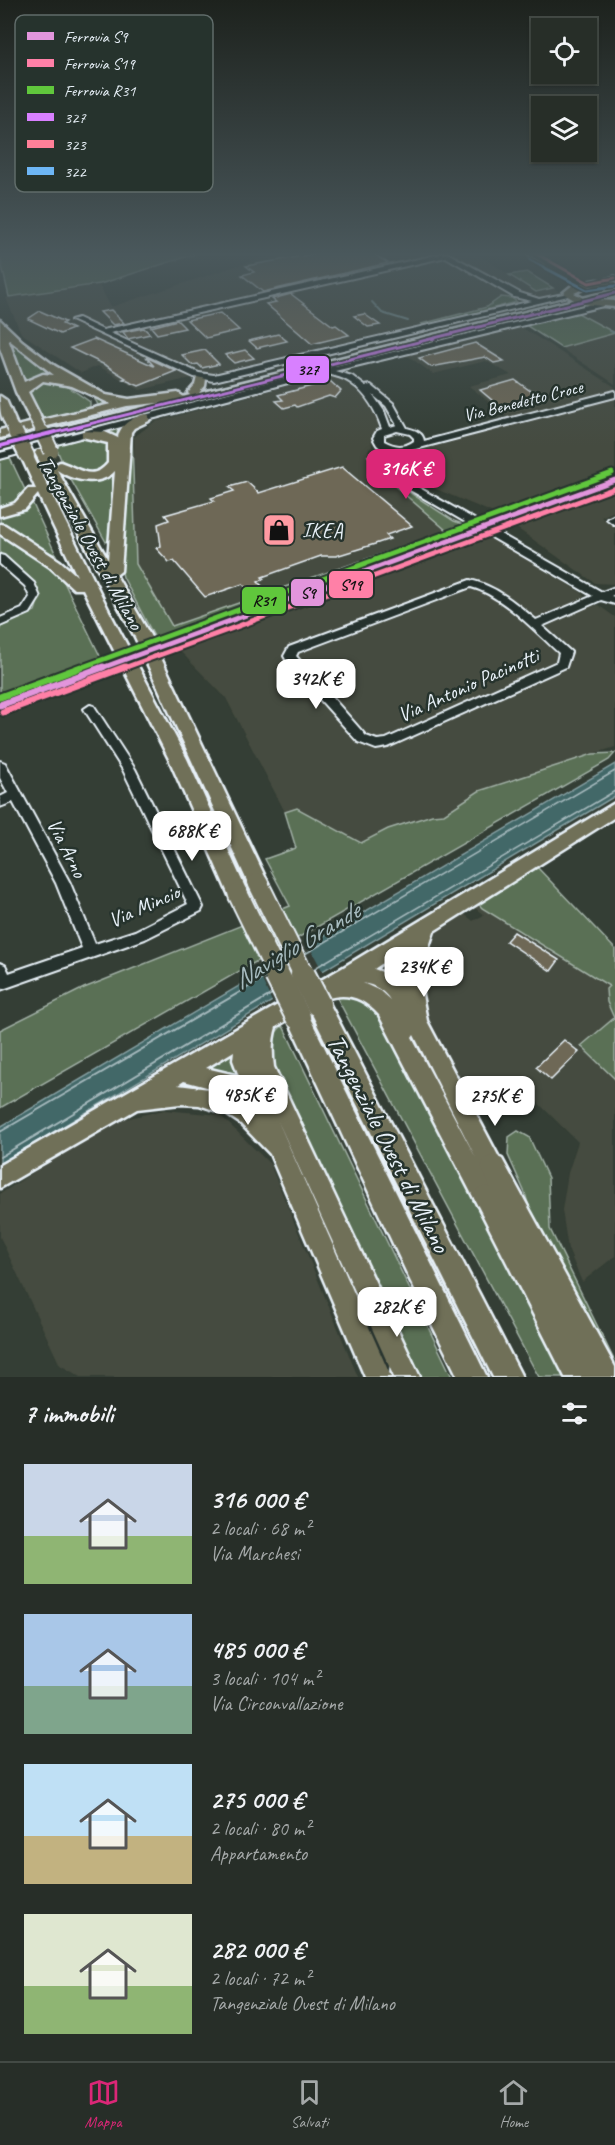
<!DOCTYPE html>
<html lang="it">
<meta charset="utf-8">
<style>
:root{--surface:#272e28;--page:#2f3630;--text:#f1f3f6;--muted:#a4a8a8;--line:#434a45;--accent:#db2777}
body{margin:0;font-family:Caveat,sans-serif;background:var(--page);color:var(--text);height:100vh;display:flex;flex-direction:column;font-size:22px;white-space:nowrap}
*{box-sizing:border-box;margin:0}
p{font-size:20px;color:var(--muted)}
.icon{flex:none;width:33px;height:33px;fill:none;stroke:currentColor;stroke-width:2;stroke-linecap:round;stroke-linejoin:round}
.map{position:relative;height:1377px;overflow:hidden}
.drawer{display:flex;flex-direction:column;background:var(--surface);flex:1}
.drawer>*{flex:none}
.buttons{position:absolute;left:531px;top:18px;display:grid;gap:12px}
.buttons a{display:grid;place-items:center;width:66px;height:66px;border-radius:0px;background:var(--surface);box-shadow:0 2px 4px #0004,0 0 0 2px var(--line);font-size:30px}
.price{position:absolute;translate:-50% -51px;padding:0 14px;border-radius:12px;background:#fff;color:#222;font-size:20px;line-height:39px;filter:drop-shadow(0 2px 3px #0008)}
.price::after{content:'';position:absolute;left:50%;top:36px;width:18px;height:14px;margin-left:-9px;background:inherit;clip-path:polygon(0 0,100% 0,50% 100%)}
.price.current{background:var(--accent);color:#fff}
ul{padding:0;list-style:none}
li{display:flex;align-items:center;gap:18px;height:150px;padding:0 24px}
li span{display:grid;place-items:center;flex:none;width:168px;height:120px;border-radius:0px;color:#555}
li>.icon{margin-inline-start:auto}
span .icon{width:72px;height:72px;fill:#fffc;stroke-width:1}
li b{font-size:26px}
h2{display:flex;justify-content:space-between;align-items:center;height:72px;padding:0 24px;font-size:26px}
.dock{display:flex;justify-content:space-around;align-items:center;height:84px;border-top:2px solid var(--line);background:var(--surface);font-size:16px;color:var(--muted)}
.dock a{display:grid;justify-items:center;gap:3px}
.dock .current{color:var(--accent)}
.map>svg:first-child{display:block}
.built{fill:#454b3f}
.green{fill:#5a7054;stroke:#a1b0a6;stroke-width:1.5}
.water{fill:#426767;stroke:#849ea1;stroke-width:1.5}
.pier{fill:#343e35}
.lines{fill:none;stroke-linecap:round;stroke-linejoin:round}
.shore-far1{stroke:#a6babe;stroke-width:1.5}
.shore{stroke:#a6babe;stroke-width:2}
.stream{stroke:#849ea1;stroke-width:2}
.building{fill:#6e6856;stroke:#e8f1f8;stroke-width:1.5}
.minor-casing{stroke:#e8f1f8;stroke-width:4}
.major-casing{stroke:#e8f1f8;stroke-width:5}
.highway-casing{stroke:#e8f1f8;stroke-width:5}
.minor{fill:#26332d;fill-rule:evenodd}
.major{fill:#706f59;fill-rule:evenodd}
.highway{fill:#706f59;fill-rule:evenodd}
.highway-bridge-far3-casing{stroke:#e8f1f8;stroke-width:14;stroke-linecap:butt}
.highway-bridge-far2-casing{stroke:#e8f1f8;stroke-width:18;stroke-linecap:butt}
.highway-bridge-far1-casing{stroke:#e8f1f8;stroke-width:23;stroke-linecap:butt}
.highway-bridge-casing{stroke:#e8f1f8;stroke-width:28;stroke-linecap:butt}
.highway-bridge-far3{stroke:#706f59;stroke-width:10}
.highway-bridge-far2{stroke:#706f59;stroke-width:14}
.highway-bridge-far1{stroke:#706f59;stroke-width:19}
.highway-bridge{stroke:#706f59;stroke-width:24}
.bus-1-far1-casing{stroke:#26332d;stroke-width:6}
.bus-1-casing{stroke:#26332d;stroke-width:8}
.bus-2-casing{stroke:#26332d;stroke-width:6}
.bus-3-casing{stroke:#26332d;stroke-width:6}
.bus-1-far1{stroke:#d880ff;stroke-width:3}
.bus-1{stroke:#d880ff;stroke-width:4}
.bus-2{stroke:#ff8098;stroke-width:3}
.bus-3{stroke:#6db6f5;stroke-width:3}
.rail-1-far1-casing{stroke:#26332d;stroke-width:9}
.rail-1-casing{stroke:#26332d;stroke-width:11}
.rail-2-far1-casing{stroke:#26332d;stroke-width:9}
.rail-2-casing{stroke:#26332d;stroke-width:11}
.rail-3-far1-casing{stroke:#26332d;stroke-width:9}
.rail-3-casing{stroke:#26332d;stroke-width:11}
.rail-1-far1{stroke:#e295dc;stroke-width:5}
.rail-1{stroke:#e295dc;stroke-width:7}
.rail-2-far1{stroke:#ff80a7;stroke-width:5}
.rail-2{stroke:#ff80a7;stroke-width:7}
.rail-3-far1{stroke:#60c73c;stroke-width:5}
.rail-3{stroke:#60c73c;stroke-width:7}
.labels{text-anchor:middle;stroke-width:5;stroke-linejoin:round;paint-order:stroke}
.far-street-label{font-size:18px;fill:#e8f1f8;stroke:#26332d}
.poi-label{font-size:21px;fill:#e8f1f8;stroke:#26332d;text-anchor:start}
.street-label{font-size:21px;fill:#e8f1f8;stroke:#26332d}
.near-street-label{font-size:26px;fill:#e8f1f8;stroke:#26332d}
.near-water-label{font-size:27px;font-style:italic;fill:#a6babe;stroke:#26332d}
.key{fill:#26332d;stroke:#606c6a;stroke-width:1.5}
.key-label{font-size:16px;fill:#e8f1f8}
.line-badge{stroke:#26332d;stroke-width:2}
.pale-badge-label{font-size:16px;text-anchor:middle;font-weight:bold;fill:#111}
</style>
<div class="map">
<svg width="615" height="1377" viewBox="0 0 615 1377">
<rect width="100%" height="100%" fill="#343e35"/>
<filter id="ink" filterUnits="userSpaceOnUse"><feTurbulence type="fractalNoise" baseFrequency=".0167" numOctaves="2"/><feDisplacementMap in="SourceGraphic" scale="12" xChannelSelector="R" yChannelSelector="G"/><feConvolveMatrix kernelMatrix="1 2 1 2 8 2 1 2 1" color-interpolation-filters="sRGB"/></filter>
<g filter="url(#ink)">
<g class="built">
<polygon points="276,253 476,253 536,292 553,288 560,292 140,390 98,366 81,373 21,333 6,298 99,285 111,307"/>
<polygon points="597,307 615,308 615,384 560,348 614,333 577,312"/>
<polygon points="518,325 615,387 615,390 510,419 469,386 511,375 486,361 433,374 404,353"/>
<polygon points="331,374 345,379 361,390 378,421 378,429 371,435 372,447 368,450 369,458 388,480 448,531 172,626 136,564 134,437 154,422"/>
<polygon points="615,398 615,511 601,517 615,527 615,584 595,583 508,522 481,532 582,593 584,597 571,603 580,609 598,605 615,617 615,747 479,791 444,814 432,815 388,829 361,843 297,808 285,812 226,698 176,647 479,533 468,526 496,514 419,482 401,464 403,458 411,453"/>
<polygon points="475,900 482,908 589,971 609,987 607,1002 614,1018 581,1046 615,1079 615,1256 582,1282 568,1249 562,1210 568,1173 578,1142 527,1092 510,1105 495,1109 473,1099 428,1025 419,996 419,969 430,940 439,927 463,913 473,921 484,915 475,908"/>
<polygon points="164,1110 220,1115 270,1164 358,1377 81,1377 60,1365 0,1237 0,1194 112,1122"/>
</g>
<g class="green">
<polygon points="2,253 198,253 100,284 9,297 1,262"/>
<polygon points="527,272 553,288 536,292 509,275"/>
<polygon points="501,297 511,298 517,302 424,326 421,324 487,307"/>
<polygon points="576,312 615,333 561,348 524,324"/>
<path d="M7,340l93,60 16,5 -21,4 3,-4c-8,-21 -56,-39 -76,-21z"/>
<polygon points="36,380 60,381 90,402 90,406 86,411 43,423 27,395 27,387"/>
<polygon points="124,426 109,540 106,542 70,478 86,479 105,475 118,446 99,433"/>
<path d="M88,437l20,3 2,22c-16,17 -27,10 -47,2l-8,-19z"/>
<polygon points="132,437 136,564 172,626 447,531 388,480 368,456 383,455 383,471 390,480 454,521 468,526 156,640 123,577 117,551"/>
<polygon points="9,456 26,492 18,502 0,507 0,459"/>
<polygon points="32,502 56,555 41,549 0,523 0,512"/>
<path d="M0,533l61,43 41,84 -102,38v-72l35,-15c11,-28 -15,-42 -35,-57z"/>
<polygon points="615,753 609,760 0,1108 0,1030 84,988 290,906 265,859 296,848 285,812 297,808 361,843 388,829 432,815 444,814 479,791 593,754"/>
<polygon points="536,866 615,949 615,1079 581,1046 614,1018 607,1002 606,989 609,986 482,908 475,900"/>
<polygon points="346,992 377,1005 574,1377 539,1377 535,1370 335,994"/>
<path d="M282,1026l2,2 168,349h-34l-139,-299c-6,-18 -14,-38 3,-52z"/>
<polygon points="236,1052 245,1078 209,1070 209,1067"/>
<polygon points="518,1131 529,1137 548,1178 550,1229 615,1362 615,1375 534,1225 525,1193 508,1155 509,1137"/>
</g>
<polygon class="water" points="615,764 615,796 0,1164 0,1127"/>
<polygon class="pier" points="307,942 324,974 273,1004 258,971"/>
<g class="lines">
<g class="shore-far1">
<polyline points="305,954 615,771"/>
<polyline points="315,968 615,791"/>
</g>
<g class="shore">
<polyline points="0,1132 264,978"/>
<polyline points="0,1157 272,994"/>
</g>
<g class="stream">
<polyline points="372,302 382,313 408,321"/>
<polyline points="610,331 615,333"/>
</g>
</g>
<g class="building">
<polygon points="320,253 372,253 388,263 263,292 242,275 254,272 246,266"/>
<polygon points="291,294 333,326 336,325 349,335 312,344 266,304 276,302 272,299"/>
<polygon points="111,310 124,323 113,325 100,312"/>
<polygon points="40,311 65,322 62,324 73,329 60,334 28,319"/>
<polygon points="220,313 239,330 206,338 187,320"/>
<polygon points="364,314 380,325 368,327 354,316"/>
<polygon points="177,320 185,328 157,334 151,327"/>
<polygon points="144,328 150,334 128,339 123,332"/>
<polygon points="278,334 287,341 257,348 249,341"/>
<polygon points="94,339 154,366 146,357 176,371 139,386 123,379 126,378 107,366 70,348"/>
<polygon points="475,343 504,361 494,363 485,357 431,367 419,358"/>
<polygon points="205,350 219,364 202,368 198,364 192,365 182,355"/>
<polygon points="245,350 254,358 234,363 225,355"/>
<polygon points="515,380 539,397 528,400 531,402 499,406 480,390"/>
<polygon points="330,381 341,391 335,398 329,396 297,407 295,405 284,408 276,401 283,400 278,395"/>
<polygon points="342,467 412,526 386,535 390,539 375,544 336,556 321,556 262,577 264,579 258,582 262,586 248,590 243,584 205,597 174,561 169,562 156,548 161,546 158,524 169,520 165,515 214,501 211,498 234,491 229,487 247,482 259,493"/>
<polygon points="514,932 559,960 551,971 506,941"/>
<polygon points="564,1040 579,1052 551,1080 536,1067"/>
</g>
<g class="lines">
<defs>
<g id="minor">
<path d="M445,253l4,1 71,39 19,6 29,-6 4,2 -358,86 -20,-4 -123,-57 7,-2 25,12zM446,257l68,40 18,4 -318,74 -15,-2 -89,-40z"/>
<polygon points="526,253 535,253 588,284 581,286"/>
<polygon points="615,276 615,280 597,285 593,283"/>
<path d="M600,302l4,2 -1,2 -268,65 17,5 13,10 6,-1 22,18 14,25c7,2 16,4 17,13l191,-50v6l-207,54 -13,1 6,21 15,13 186,106 13,-5v7l-4,2 4,1v7l-14,-4 -59,26 29,26 -5,15 -178,80 -12,2 -18,-7 -69,-77 -5,-9 5,-9 181,-67c26,6 46,23 66,40l57,-24 -183,-106 -17,-14 -6,-22 -10,-9 -4,-7 4,-7 5,-2c-6,-19 -18,-40 -38,-50 -6,-3 -12,-3 -18,-6l-326,86v-6l273,-72zM373,395l13,11 11,19 -7,2 -6,-16zM397,431l13,3 4,4v3c-10,7 -19,6 -30,0v-6zM471,587c31,8 64,44 88,66l-2,9 -171,77 -9,1 -11,-4 -70,-80 2,-4z"/>
<polygon points="615,515 615,525 607,519"/>
<polygon points="0,555 4,556 34,583 40,597 30,613 0,626 0,618 22,609 30,597 25,586 0,564"/>
<polygon points="90,705 94,706 135,769 203,907 201,911 145,939 0,990 0,963 5,965 9,973 82,948 56,883 13,802 0,807 0,797 8,793 0,778 0,761 5,763 70,883 95,944 135,931 188,904 123,770 84,709"/>
<path d="M375,1318l7,3c8,19 8,36 7,56h-20l1,-26 -5,-23 3,-7z"/>
</g>
<g id="major">
<polygon points="597,280 615,282 615,288 590,286 574,293 583,298 615,290 615,296 599,300 615,301 615,307 582,304 0,449 0,443 190,395 188,393 195,385 197,377 206,379 205,386 199,393 574,300 563,293 574,284"/>
<path d="M615,803v14l-181,114 -13,41 1,23 5,26 77,146 -3,8 -8,3 -7,-3 11,23 -3,8 -8,3 -8,-3 -99,-191c-35,-39 -68,-9 -103,12 -4,13 -4,26 -2,40l146,310h-26l-117,-258 114,258h-26l-95,-223 -29,-30 -15,-10 -27,-9 -19,-1 -43,5 -137,79v-23l342,-197zM390,958v17l-16,-6zM363,983c11,2 21,7 27,17l-10,-9zM414,1035l62,123 -64,-120zM234,1051l-1,9 6,16 -33,-8zM184,1081l64,17 3,9 -34,-17 -39,-5z"/>
</g>
<g id="highway">
<path d="M0,320l22,21 33,25 51,29 23,4 49,-6 6,4 -6,4 -51,5 -127,32v-8l111,-26 -39,-18 -29,-5 -15,11 13,26 -6,4 -4,-1 -15,-29 -16,-44zM8,339l46,36 -11,-1 -19,8z"/>
<path d="M0,396l6,4 10,23 -2,3 -4,1c-10,-4 -10,-20 -10,-31z"/>
<path d="M145,414l4,1v6l-15,7 -3,4 -10,139 -5,4 35,62 117,246 -3,6 -7,2 -7,-2 -3,-6 -113,-246 -100,-184 2,-3h8l9,15 6,-3c17,5 32,21 48,1v-20l-26,-6v-6l23,1 13,6c2,-14 14,-20 27,-24zM57,470c16,11 43,17 58,1l-7,89z"/>
<polygon points="27,452 33,456 110,613 187,759 248,894 245,900 238,902 231,900 169,759 83,589 74,589 50,567 0,534 0,524 5,525 60,561 77,576 38,494 25,509 0,516 0,508 15,503 28,489 36,489 21,456"/>
<polygon points="318,995 326,997 522,1377 493,1377 307,1004 310,997"/>
<polygon points="298,1007 306,1010 487,1377 458,1377 410,1280 287,1017 290,1010"/>
<polygon points="493,1155 502,1159 615,1367 615,1377 565,1377 474,1198 477,1189 486,1186 491,1188 481,1167 484,1159"/>
</g>
</defs>
<use href="#minor" class="minor-casing"/>
<use href="#major" class="major-casing"/>
<use href="#highway" class="highway-casing"/>
<use href="#minor" class="minor"/>
<use href="#major" class="major"/>
<use href="#highway" class="highway"/>
<defs>
<g id="highway-bridge-far3">
<polyline points="35,418 43,434"/>
<polyline points="10,423 16,434"/>
</g>
<g id="highway-bridge-far2">
<polyline points="15,432 27,456"/>
<polyline points="42,432 51,451"/>
</g>
<g id="highway-bridge-far1">
<polyline points="258,883 304,976"/>
<polyline points="238,894 278,976"/>
</g>
<g id="highway-bridge">
<polyline points="277,975 298,1017"/>
<polyline points="303,975 318,1004"/>
</g>
</defs>
<use href="#highway-bridge-far3" class="highway-bridge-far3-casing"/>
<use href="#highway-bridge-far2" class="highway-bridge-far2-casing"/>
<use href="#highway-bridge-far1" class="highway-bridge-far1-casing"/>
<use href="#highway-bridge" class="highway-bridge-casing"/>
<use href="#highway-bridge-far3" class="highway-bridge-far3"/>
<use href="#highway-bridge-far2" class="highway-bridge-far2"/>
<use href="#highway-bridge-far1" class="highway-bridge-far1"/>
<use href="#highway-bridge" class="highway-bridge"/>
<defs>
<polyline id="bus-1-far1" points="49,434 615,293"/>
<polyline id="bus-1" points="0,446 55,432"/>
<polyline id="bus-2" points="535,253 589,283 615,278"/>
<polyline id="bus-3" points="530,260 587,290 615,286"/>
</defs>
<use href="#bus-1-far1" class="bus-1-far1-casing"/>
<use href="#bus-1" class="bus-1-casing"/>
<use href="#bus-2" class="bus-2-casing"/>
<use href="#bus-3" class="bus-3-casing"/>
<use href="#bus-1-far1" class="bus-1-far1"/>
<use href="#bus-1" class="bus-1"/>
<use href="#bus-2" class="bus-2"/>
<use href="#bus-3" class="bus-3"/>
<defs>
<polyline id="rail-1-far1" points="99,669 615,480"/>
<polyline id="rail-1" points="0,705 103,667"/>
<polyline id="rail-2-far1" points="121,669 615,488"/>
<polyline id="rail-2" points="3,712 125,667"/>
<polyline id="rail-3-far1" points="77,669 612,473"/>
<polyline id="rail-3" points="0,697 81,667"/>
</defs>
<use href="#rail-1-far1" class="rail-1-far1-casing"/>
<use href="#rail-1" class="rail-1-casing"/>
<use href="#rail-2-far1" class="rail-2-far1-casing"/>
<use href="#rail-2" class="rail-2-casing"/>
<use href="#rail-3-far1" class="rail-3-far1-casing"/>
<use href="#rail-3" class="rail-3-casing"/>
<use href="#rail-1-far1" class="rail-1-far1"/>
<use href="#rail-1" class="rail-1"/>
<use href="#rail-2-far1" class="rail-2-far1"/>
<use href="#rail-2" class="rail-2"/>
<use href="#rail-3-far1" class="rail-3-far1"/>
<use href="#rail-3" class="rail-3"/>
</g>
</g>
<linearGradient id="sky" x2="0" y2="1"><stop stop-color="#1d221d"/><stop offset="0.57" stop-color="#4a585c"/><stop offset="1" stop-color="#4a585c" stop-opacity="0"/></linearGradient>
<rect width="615" height="446" fill="url(#sky)"/>
<defs>
<symbol id="shop-square" viewBox="-11 -11 22 22"><rect x="-9" y="-9" width="18" height="18" rx="4" fill="#ff9aa2" stroke="#26332d"/><path d="M-5-2.5h2.3a2.7 3.5 0 0 1 5.4 0H5L5.5 6h-11ZM-1.5-2.5h3a1.5 2.3 0 0 0-3 0Z" fill="#111"/></symbol>
</defs>
<g fill-rule="evenodd">
<use href="#shop-square" x="260" y="511" width="38" height="38"/>
</g>
<g class="labels">
<g class="far-street-label">
<text transform="translate(523 401) rotate(-14)" y="6">Via Benedetto Croce</text>
</g>
<g class="poi-label">
<text x="302" y="537">IKEA</text>
</g>
<g class="street-label">
<text transform="translate(91 543) rotate(61)" y="7">Tangenziale Ovest di Milano</text>
<text transform="translate(468 685) rotate(-24)" y="7">Via Antonio Pacinotti</text>
<text transform="translate(67 848) rotate(63)" y="7">Via Arno</text>
<text transform="translate(144 906) rotate(-24)" y="7">Via Mincio</text>
</g>
<g class="near-street-label">
<text transform="translate(389 1143) rotate(63)" y="9">Tangenziale Ovest di Milano</text>
</g>
<g class="near-water-label">
<text transform="translate(296 945) rotate(-31)" y="9">Naviglio Grande</text>
</g>
</g>
<rect x="15" y="15" width="198" height="177" rx="9" class="key"/>
<rect x="27" y="32" width="27" height="8" fill="#e295dc"/>
<rect x="27" y="59" width="27" height="8" fill="#ff80a7"/>
<rect x="27" y="86" width="27" height="8" fill="#60c73c"/>
<rect x="27" y="113" width="27" height="8" fill="#d880ff"/>
<rect x="27" y="140" width="27" height="8" fill="#ff8098"/>
<rect x="27" y="167" width="27" height="8" fill="#6db6f5"/>
<g class="key-label">
<text x="64" y="42">Ferrovia S9</text>
<text x="64" y="69">Ferrovia S19</text>
<text x="64" y="96">Ferrovia R31</text>
<text x="64" y="123">327</text>
<text x="64" y="150">323</text>
<text x="64" y="177">322</text>
</g>
<g class="line-badge">
<rect x="285" y="355" width="45" height="29" rx="6" fill="#d880ff"/>
<rect x="328" y="570" width="46" height="29" rx="6" fill="#ff80a7"/>
<rect x="290" y="578" width="35" height="29" rx="6" fill="#e295dc"/>
<rect x="241" y="586" width="46" height="29" rx="6" fill="#60c73c"/>
</g>
<g class="pale-badge-label">
<text x="308" y="375">327</text>
<text x="351" y="590">S19</text>
<text x="308" y="598">S9</text>
<text x="264" y="606">R31</text>
</g>
</svg>
<div class="buttons">
<a><svg class="icon" aria-label="locate" viewBox="0 0 24 24"><circle cx="12" cy="12" r="6"/><path d="M12 2v4M12 18v4M2 12h4M18 12h4"/></svg></a>
<a><svg class="icon" aria-label="layers" viewBox="0 0 24 24"><path d="M12 4l9 5-9 5-9-5zM3 14l9 5 9-5"/></svg></a>
</div>
<b class="price current" style="left:406px;top:500px">316K €</b>
<b class="price" style="left:316px;top:710px">342K €</b>
<b class="price" style="left:192px;top:862px">688K €</b>
<b class="price" style="left:424px;top:998px">234K €</b>
<b class="price" style="left:248px;top:1126px">485K €</b>
<b class="price" style="left:495px;top:1127px">275K €</b>
<b class="price" style="left:397px;top:1338px">282K €</b>
</div>
<section class="drawer">
<h2>7 immobili<svg class="icon" aria-label="filters" viewBox="0 0 24 24"><path d="M4 7h16M4 17h16"/><circle cx="9" cy="7" r="2"/><circle cx="15" cy="17" r="2"/></svg></h2>
<ul>
<li><span style="background:linear-gradient(#c9d6e8 60%,#8fb573 0)"><svg class="icon" aria-label="home" viewBox="0 0 24 24"><path d="M3 11l9-7 9 7M6 9v11h12V9"/></svg></span><div><b>316 000 €</b><p>2 locali · 68 m²</p><p>Via Marchesi</p></div></li>
<li><span style="background:linear-gradient(#a9c7e8 60%,#7fa58c 0)"><svg class="icon" aria-label="home" viewBox="0 0 24 24"><path d="M3 11l9-7 9 7M6 9v11h12V9"/></svg></span><div><b>485 000 €</b><p>3 locali · 104 m²</p><p>Via Circonvallazione</p></div></li>
<li><span style="background:linear-gradient(#bfe0f5 60%,#c2b280 0)"><svg class="icon" aria-label="home" viewBox="0 0 24 24"><path d="M3 11l9-7 9 7M6 9v11h12V9"/></svg></span><div><b>275 000 €</b><p>2 locali · 80 m²</p><p>Appartamento</p></div></li>
<li><span style="background:linear-gradient(#dfe7d0 60%,#8fb573 0)"><svg class="icon" aria-label="home" viewBox="0 0 24 24"><path d="M3 11l9-7 9 7M6 9v11h12V9"/></svg></span><div><b>282 000 €</b><p>2 locali · 72 m²</p><p>Tangenziale Ovest di Milano</p></div></li>
</ul>
</section>
<nav class="dock">
<a class="current"><svg class="icon" aria-label="map" viewBox="0 0 24 24"><path d="M3 6l6-2 6 2 6-2v14l-6 2-6-2-6 2zM9 4v14M15 6v14"/></svg>Mappa</a>
<a><svg class="icon" aria-label="saved" viewBox="0 0 24 24"><path d="M7 4h10v16l-5-4-5 4z"/></svg>Salvati</a>
<a><svg class="icon" aria-label="home" viewBox="0 0 24 24"><path d="M3 11l9-7 9 7M6 9v11h12V9"/></svg>Home</a>
</nav>
